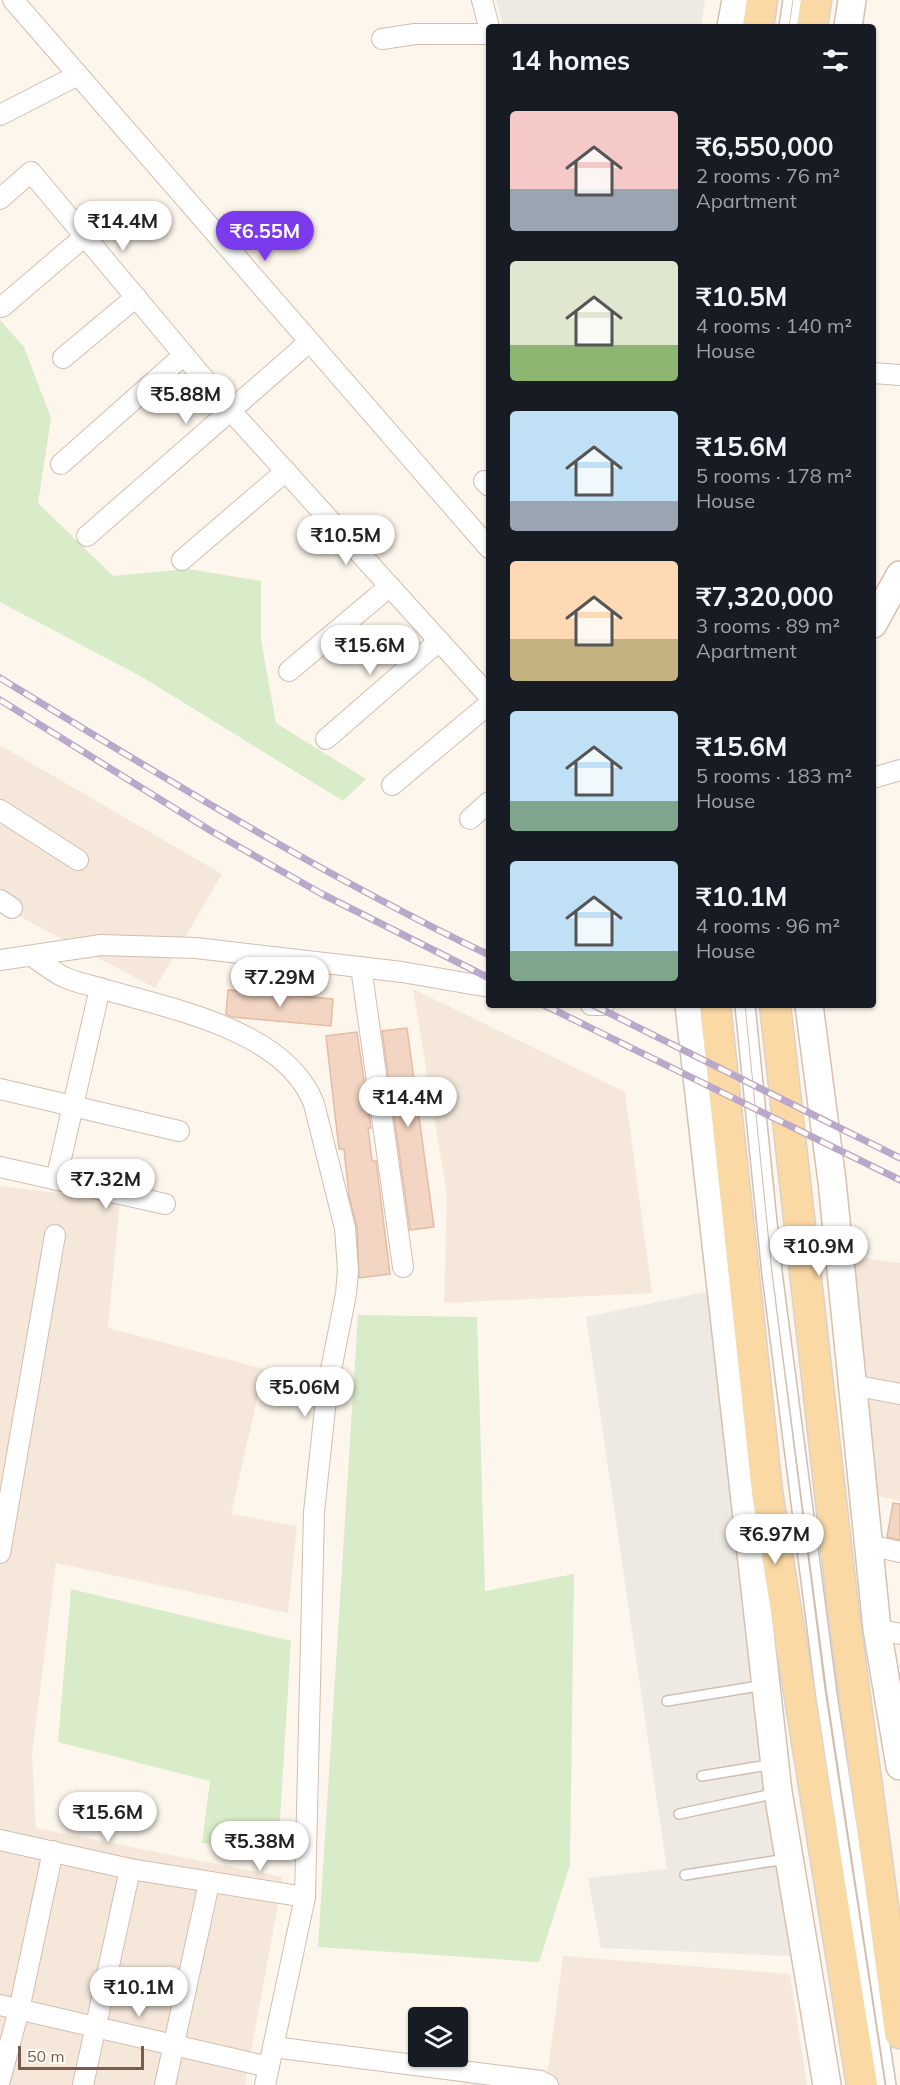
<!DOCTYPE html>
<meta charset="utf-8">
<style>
:root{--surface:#171b24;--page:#20242c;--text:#f1f3f6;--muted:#9ea1a6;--accent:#7c3aed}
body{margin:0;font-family:Mulish,sans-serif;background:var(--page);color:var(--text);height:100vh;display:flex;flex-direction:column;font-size:22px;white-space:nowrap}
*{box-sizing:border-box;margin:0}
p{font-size:20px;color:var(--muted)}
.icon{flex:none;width:33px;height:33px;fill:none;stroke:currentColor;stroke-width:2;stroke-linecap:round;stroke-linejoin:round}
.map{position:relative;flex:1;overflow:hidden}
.details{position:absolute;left:486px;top:24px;width:390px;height:984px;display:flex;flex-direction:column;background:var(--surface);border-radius:6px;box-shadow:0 2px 4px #0004}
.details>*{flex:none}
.buttons{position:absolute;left:408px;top:2007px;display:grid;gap:12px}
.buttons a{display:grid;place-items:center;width:60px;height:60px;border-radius:6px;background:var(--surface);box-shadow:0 2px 4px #0004;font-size:30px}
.scale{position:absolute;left:18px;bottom:15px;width:126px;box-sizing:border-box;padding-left:6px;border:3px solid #7a5c4d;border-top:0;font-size:16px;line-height:21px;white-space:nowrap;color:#7a5c4d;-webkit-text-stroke:4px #fffaf3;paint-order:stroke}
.price{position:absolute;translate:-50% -51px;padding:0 14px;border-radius:21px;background:#fff;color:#222;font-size:20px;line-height:39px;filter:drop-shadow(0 2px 3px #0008)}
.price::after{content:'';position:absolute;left:50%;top:36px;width:18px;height:14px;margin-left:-9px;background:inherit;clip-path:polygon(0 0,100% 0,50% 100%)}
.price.current{background:var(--accent);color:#fff}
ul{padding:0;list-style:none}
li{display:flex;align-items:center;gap:18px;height:150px;padding:0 24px}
li span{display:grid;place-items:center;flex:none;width:168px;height:120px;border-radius:6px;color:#555}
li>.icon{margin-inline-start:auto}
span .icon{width:72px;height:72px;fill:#fffc;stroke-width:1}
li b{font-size:26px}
h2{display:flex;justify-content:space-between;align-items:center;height:72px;padding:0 24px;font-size:26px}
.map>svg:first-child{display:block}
.residential{fill:#f5e8da}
.industrial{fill:#efe9e4}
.green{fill:#d8ecc9}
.building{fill:#f3d5c3;stroke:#e6bba3;stroke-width:1.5}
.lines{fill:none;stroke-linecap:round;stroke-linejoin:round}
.lane-casing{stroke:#d1beb0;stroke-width:12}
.street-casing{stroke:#d1beb0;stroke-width:22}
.secondary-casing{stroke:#d6c0b0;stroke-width:30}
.primary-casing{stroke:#dad1cd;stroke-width:33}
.lane{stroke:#fff;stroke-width:9}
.street{stroke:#fff;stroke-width:20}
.secondary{stroke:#fff;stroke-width:27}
.primary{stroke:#fbd9a5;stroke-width:30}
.rail-casing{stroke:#b9a8c9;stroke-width:7}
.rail{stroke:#fffaf3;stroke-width:4.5;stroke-dasharray:14;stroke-linecap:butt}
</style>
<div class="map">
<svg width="900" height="2085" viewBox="0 0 900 2085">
<rect width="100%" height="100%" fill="#fdf6ec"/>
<g class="residential">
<polygon points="0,745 222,874 155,988 0,906"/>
<polygon points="413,989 625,1092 652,1293 444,1303 447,1195"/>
<polygon points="0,1186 120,1201 108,1328 264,1369 231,1514 297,1526 288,1613 56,1563 32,1754 36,1828 283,1877 245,2085 0,2085"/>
<polygon points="853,1257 900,1263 900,1501 873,1495"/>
<polygon points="563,1956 790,1974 807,2085 463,2085 466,2061 548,2070"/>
</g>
<g class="industrial">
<polygon points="496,0 705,0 701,27 504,27"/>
<polygon points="710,1291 790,1956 601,1948 588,1878 667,1869 586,1317"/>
</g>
<g class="green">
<polygon points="0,320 24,347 51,418 38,503 113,576 188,569 261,581 261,640 276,723 366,779 343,801 142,677 0,602"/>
<polygon points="358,1315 477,1317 485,1591 574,1574 570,1865 539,1962 318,1947"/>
<polygon points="71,1589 291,1641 278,1852 202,1843 210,1781 58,1742"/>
</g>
<g class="building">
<polygon points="228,990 333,999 331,1026 232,1017 226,1014"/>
<polygon points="407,1028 434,1227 410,1230 382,1031"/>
<polygon points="357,1032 371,1128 368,1128 372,1161 376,1161 390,1274 359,1278 357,1227 349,1196 344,1149 339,1149 326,1036"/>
<polygon points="893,1503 900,1504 900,1540 887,1537"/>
</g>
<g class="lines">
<defs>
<g id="lane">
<polyline points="784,27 788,0"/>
<polyline points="794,27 798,0"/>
<polyline points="740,1005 767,1274 820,1690 880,2085"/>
<polyline points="750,1005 777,1272 832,1694 891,2085"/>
<polyline points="667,1701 765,1685"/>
<polyline points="702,1776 774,1764"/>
<polyline points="679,1814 777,1793"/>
<polyline points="685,1875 786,1859"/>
</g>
<g id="street">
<polyline points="13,0 489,548"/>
<polyline points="482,0 489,27"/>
<polyline points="382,39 415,34 489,34"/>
<polyline points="0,115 78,75"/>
<polyline points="0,199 31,172 231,411 489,696"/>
<polyline points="2,307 85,236"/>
<polyline points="63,358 136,297"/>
<polyline points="873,373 900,375"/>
<polyline points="61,464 184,355"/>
<polyline points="484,481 489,486"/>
<polyline points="87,536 309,342"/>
<polyline points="182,560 286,471"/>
<polyline points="289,671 390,586"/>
<polyline points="326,739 439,641"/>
<polyline points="873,778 900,770"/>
<polyline points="392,785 489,704"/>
<polyline points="0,810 78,860"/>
<polyline points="470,819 489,802"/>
<polyline points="0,900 12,908"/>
<path d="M33,957c10,6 20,15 31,20 12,6 27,8 39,12 68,20 183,41 211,115l31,124 3,42 -2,24 -19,96 -13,122 -9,385 -40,188"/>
<polyline points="0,960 101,945 196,948 402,972 489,987"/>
<polyline points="361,967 403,1267"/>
<polyline points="591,1005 604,1005"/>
<polyline points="0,1089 179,1131"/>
<polyline points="0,1167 165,1204"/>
<polyline points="56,1180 100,988"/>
<polyline points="852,1385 900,1394"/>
<polyline points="869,1545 900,1552"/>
<polyline points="0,1553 55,1235"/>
<polyline points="877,1629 900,1634"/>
<polyline points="0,1840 130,1869 305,1897"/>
<polyline points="0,2005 269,2067"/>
<polyline points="273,2047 540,2081 548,2085"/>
<polyline points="0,2080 19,2010 53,1851"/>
<polyline points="83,2085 130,1869"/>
<polyline points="165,2085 209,1883"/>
</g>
<g id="secondary">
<polyline points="731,27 736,0"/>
<polyline points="848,27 852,0"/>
<polyline points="873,624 900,575"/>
<polyline points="689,1005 778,1792 827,2085"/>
<polyline points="809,1005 832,1181 877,1629 900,1766"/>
</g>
<g id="primary">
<polyline points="758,27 762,0"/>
<polyline points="812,27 816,0"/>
<polyline points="715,1005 767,1492 862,2085"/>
<polyline points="775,1005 843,1608 900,2033"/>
</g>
</defs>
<use href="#lane" class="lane-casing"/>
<use href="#street" class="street-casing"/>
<use href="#secondary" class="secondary-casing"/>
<use href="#primary" class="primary-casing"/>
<use href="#lane" class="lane"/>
<use href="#street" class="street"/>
<use href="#secondary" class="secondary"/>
<use href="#primary" class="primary"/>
<defs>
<g id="rail">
<path d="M0,678c161,98 319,195 489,277"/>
<polyline points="0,700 211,831 322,894 489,978"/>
<polyline points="544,1005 900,1180"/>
<polyline points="593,1005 900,1158"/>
</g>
</defs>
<use href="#rail" class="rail-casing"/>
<use href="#rail" class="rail"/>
</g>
</svg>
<div class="buttons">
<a><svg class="icon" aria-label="layers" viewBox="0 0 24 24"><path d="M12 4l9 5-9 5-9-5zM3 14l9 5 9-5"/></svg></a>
</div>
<div class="scale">50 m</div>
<b class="price" style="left:123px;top:252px">₹14.4M</b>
<b class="price current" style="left:265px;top:262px">₹6.55M</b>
<b class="price" style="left:186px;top:425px">₹5.88M</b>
<b class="price" style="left:346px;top:566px">₹10.5M</b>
<b class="price" style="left:370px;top:676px">₹15.6M</b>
<b class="price" style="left:280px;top:1008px">₹7.29M</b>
<b class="price" style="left:408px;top:1128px">₹14.4M</b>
<b class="price" style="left:106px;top:1210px">₹7.32M</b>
<b class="price" style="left:819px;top:1277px">₹10.9M</b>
<b class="price" style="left:305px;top:1418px">₹5.06M</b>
<b class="price" style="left:775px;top:1565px">₹6.97M</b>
<b class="price" style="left:108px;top:1843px">₹15.6M</b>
<b class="price" style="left:260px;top:1872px">₹5.38M</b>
<b class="price" style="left:139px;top:2018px">₹10.1M</b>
<section class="details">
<h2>14 homes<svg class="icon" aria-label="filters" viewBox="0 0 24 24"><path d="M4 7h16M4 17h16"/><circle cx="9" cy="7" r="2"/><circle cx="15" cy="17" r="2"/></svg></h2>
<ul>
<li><span style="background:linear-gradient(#f6c9c9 65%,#9aa5b1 0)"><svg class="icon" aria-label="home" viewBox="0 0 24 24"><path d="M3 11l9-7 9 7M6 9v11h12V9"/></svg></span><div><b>₹6,550,000</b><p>2 rooms · 76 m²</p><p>Apartment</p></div></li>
<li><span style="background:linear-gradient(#dfe7d0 70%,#8fb573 0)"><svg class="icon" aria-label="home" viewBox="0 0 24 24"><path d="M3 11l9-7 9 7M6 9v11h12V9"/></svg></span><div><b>₹10.5M</b><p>4 rooms · 140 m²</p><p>House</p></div></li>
<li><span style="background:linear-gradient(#bfe0f5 75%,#9aa5b1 0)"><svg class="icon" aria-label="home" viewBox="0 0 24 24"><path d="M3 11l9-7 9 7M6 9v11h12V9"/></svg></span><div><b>₹15.6M</b><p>5 rooms · 178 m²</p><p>House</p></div></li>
<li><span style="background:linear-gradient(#ffd9b3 65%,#c2b280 0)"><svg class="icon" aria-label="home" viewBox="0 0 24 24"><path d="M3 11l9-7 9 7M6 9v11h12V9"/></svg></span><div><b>₹7,320,000</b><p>3 rooms · 89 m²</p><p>Apartment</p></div></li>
<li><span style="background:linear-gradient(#bfe0f5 75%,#7fa58c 0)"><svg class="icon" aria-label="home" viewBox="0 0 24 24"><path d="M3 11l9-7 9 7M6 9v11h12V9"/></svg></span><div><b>₹15.6M</b><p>5 rooms · 183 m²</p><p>House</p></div></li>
<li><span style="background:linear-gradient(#bfe0f5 75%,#7fa58c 0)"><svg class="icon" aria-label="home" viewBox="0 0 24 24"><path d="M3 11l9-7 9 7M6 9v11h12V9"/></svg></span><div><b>₹10.1M</b><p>4 rooms · 96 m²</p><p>House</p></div></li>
</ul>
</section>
</div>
